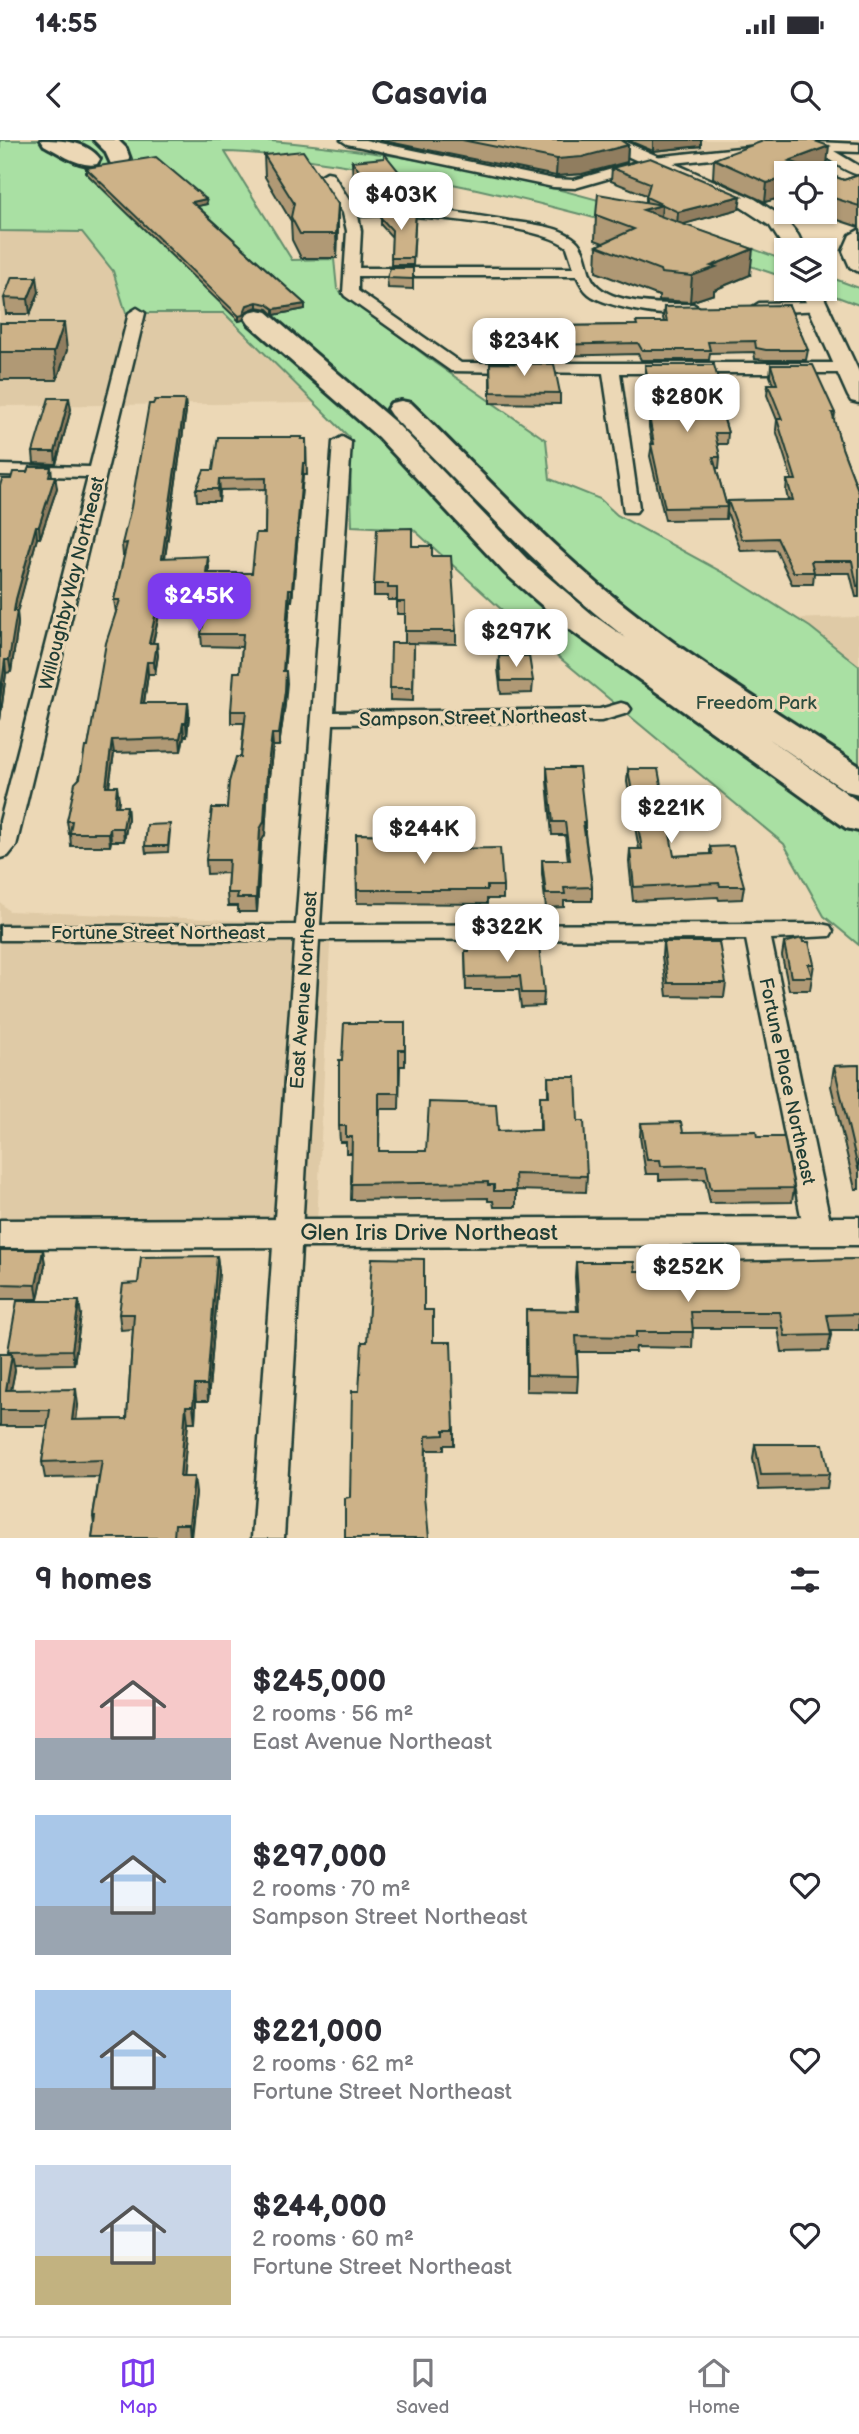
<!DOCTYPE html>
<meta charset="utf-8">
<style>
:root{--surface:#fff;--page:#f2f2f3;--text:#2b2b33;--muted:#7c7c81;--line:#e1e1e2;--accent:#7c3aed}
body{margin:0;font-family:"Balsamiq Sans",sans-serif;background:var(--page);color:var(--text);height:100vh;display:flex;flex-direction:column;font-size:26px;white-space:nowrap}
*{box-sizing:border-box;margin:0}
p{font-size:23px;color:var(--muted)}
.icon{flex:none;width:38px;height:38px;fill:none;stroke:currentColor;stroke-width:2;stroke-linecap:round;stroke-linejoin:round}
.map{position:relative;height:1398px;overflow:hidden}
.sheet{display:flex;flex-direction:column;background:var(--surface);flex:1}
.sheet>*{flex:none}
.fabs{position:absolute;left:774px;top:21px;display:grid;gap:14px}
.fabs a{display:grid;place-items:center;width:63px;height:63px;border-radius:0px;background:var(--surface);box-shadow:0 2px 5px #0004;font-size:35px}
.price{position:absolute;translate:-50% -60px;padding:0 16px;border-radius:14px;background:#fff;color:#222;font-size:23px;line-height:46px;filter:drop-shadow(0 2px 4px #0008)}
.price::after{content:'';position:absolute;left:50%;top:42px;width:21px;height:16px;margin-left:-10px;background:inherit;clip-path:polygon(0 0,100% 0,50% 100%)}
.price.current{background:var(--accent);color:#fff}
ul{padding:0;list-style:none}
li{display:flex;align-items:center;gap:21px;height:175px;padding:0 35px}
li span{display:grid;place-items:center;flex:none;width:196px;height:140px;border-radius:0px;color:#555}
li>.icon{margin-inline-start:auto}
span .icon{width:84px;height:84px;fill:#fffc;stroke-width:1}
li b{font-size:30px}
h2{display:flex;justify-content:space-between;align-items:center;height:84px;padding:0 35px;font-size:30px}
.status{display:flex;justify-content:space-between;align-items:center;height:49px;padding:0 35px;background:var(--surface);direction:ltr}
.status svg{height:19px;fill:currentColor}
header{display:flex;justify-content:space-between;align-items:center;height:91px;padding:0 35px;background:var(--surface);font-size:32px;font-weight:700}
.menu{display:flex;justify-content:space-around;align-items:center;height:98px;border-top:2px solid var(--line);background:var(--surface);font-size:19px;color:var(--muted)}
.menu a{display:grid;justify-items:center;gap:4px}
.menu .current{color:var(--accent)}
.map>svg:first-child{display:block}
.built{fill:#dfcaa6}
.green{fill:#a9e0a3;stroke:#648e6c;stroke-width:2}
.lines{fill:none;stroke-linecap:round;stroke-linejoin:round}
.street-casing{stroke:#1f3d34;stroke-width:5}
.secondary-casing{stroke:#1f3d34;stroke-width:5}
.highway-casing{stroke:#1f3d34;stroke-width:6}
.street{fill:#ecd8b6;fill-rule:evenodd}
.secondary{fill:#ecd8b6;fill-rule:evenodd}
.highway{fill:#ecd8b6;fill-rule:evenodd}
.wall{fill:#b09975;stroke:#1f3d34;stroke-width:2}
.shaded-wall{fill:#907d5f;stroke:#1f3d34;stroke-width:2}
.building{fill:#cdb288;stroke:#1f3d34;stroke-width:2}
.labels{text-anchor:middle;stroke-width:6;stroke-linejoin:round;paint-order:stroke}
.street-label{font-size:19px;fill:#1f3d34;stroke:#ecd8b6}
.park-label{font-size:19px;fill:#2d4d3f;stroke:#ecd8b6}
.near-street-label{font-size:23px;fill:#1f3d34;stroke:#ecd8b6}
</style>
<div class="status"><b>14:55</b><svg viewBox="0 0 49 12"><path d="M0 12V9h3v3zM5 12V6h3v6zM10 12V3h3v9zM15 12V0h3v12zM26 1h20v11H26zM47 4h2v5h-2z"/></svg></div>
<header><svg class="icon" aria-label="back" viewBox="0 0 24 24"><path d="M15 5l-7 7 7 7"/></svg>Casavia<svg class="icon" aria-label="search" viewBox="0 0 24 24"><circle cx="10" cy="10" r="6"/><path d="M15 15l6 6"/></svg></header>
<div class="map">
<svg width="859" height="1398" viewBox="0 0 859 1398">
<rect width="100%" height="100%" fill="#ecd8b6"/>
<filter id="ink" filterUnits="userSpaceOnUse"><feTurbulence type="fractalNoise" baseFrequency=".0143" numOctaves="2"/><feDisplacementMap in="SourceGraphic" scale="14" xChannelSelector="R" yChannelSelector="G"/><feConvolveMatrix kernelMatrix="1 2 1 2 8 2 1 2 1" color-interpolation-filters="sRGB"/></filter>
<g filter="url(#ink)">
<g class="built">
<polygon points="599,0 813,0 830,6 651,23"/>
<polygon points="0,91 82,92 113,131 126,173 224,173 315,263 0,266"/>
<polygon points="859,477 859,530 784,479"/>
<polygon points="0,762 9,771 331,784 316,1105 0,1104"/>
</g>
<g class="green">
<path d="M0,0c58,0 117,0 175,0 28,0 57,0 85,0 179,14 358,58 526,121v17c-139,-48 -278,-88 -423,-110 -45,-7 -93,-15 -138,-16l67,108 42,-1 3,30 98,74 111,77 4,39 50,20 17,16 114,62 79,50 49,39v279l-35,-29 -40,-72 -282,-234 -89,-81 -61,-3 -3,-89 -125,-124h-98l-13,-42 -31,-39 -82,-1z"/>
<polygon points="824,135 859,148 859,165 816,149 824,149"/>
</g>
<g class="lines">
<defs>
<g id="street">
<polygon points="341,0 365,0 553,39 574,40 654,17 758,6 764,10 758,14 655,25 575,48 553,47 347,4"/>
<path d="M818,2l41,2v8l-25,-1 25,15v9c-16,-4 -26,-14 -40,-22 -8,-5 -19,0 -26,-6l6,-4z"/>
<path d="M327,32l5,1 22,35c53,-4 103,4 155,13 20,3 45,4 63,16 15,10 13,28 20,42 15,27 74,25 101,25l8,5c-15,14 -95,-1 -112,-15 -6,-5 -9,-11 -12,-18h-219v15l103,72h386l8,5 -8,5h-227l19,135 -3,4h-12l-21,-139 -152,-2 -106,-75 -2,-3 4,-62 -4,-18 -23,-37zM392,75c36,1 151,11 175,32l7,21h-215l2,-37 -3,-15z"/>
<polygon points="859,90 859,132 850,127 843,111 850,95"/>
<polygon points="818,162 826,167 823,170 759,173 751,168 759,163"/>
<polygon points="137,168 145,173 16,706 8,716 0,718 0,681 88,337 0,335 0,325 90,327 129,173"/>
<polygon points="342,297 351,302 334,572 600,569 621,563 628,565 631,569 628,573 601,581 333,584 320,785 821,784 830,786 833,791 830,796 771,799 832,1091 828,1098 818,1101 808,1098 804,1091 746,799 319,800 284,1398 252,1398 295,800 0,800 0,786 296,785 333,302"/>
</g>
<g id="secondary">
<polygon points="597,0 621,0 755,59 784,78 798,95 805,110 786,111 770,86 741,67 600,4"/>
<polygon points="800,149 820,149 859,232 859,263 851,261 848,256"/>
<polygon points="859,1077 859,1105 0,1108 0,1080"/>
</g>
<g id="highway">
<path d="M41,0c20,0 46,1 59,19l-3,5c-18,4 -37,-11 -53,-19z"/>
<polygon points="94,0 118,0 126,8 130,19 127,24 111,24 105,11"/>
<path d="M258,170l9,2 131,113 129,134 66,56 33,23c-86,-66 -158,-146 -235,-223l-4,-6 4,-6 10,-2 10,2c62,60 121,125 187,181 81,68 173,124 261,182v28l-13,-3 -78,-53 91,64v29l-13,-3 -277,-199 -64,-56 -127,-136 -129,-113 -4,-6 4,-6z"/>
</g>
</defs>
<use href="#street" class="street-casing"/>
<use href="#secondary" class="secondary-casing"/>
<use href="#highway" class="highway-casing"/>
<use href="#street" class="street"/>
<use href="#secondary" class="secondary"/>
<use href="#highway" class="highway"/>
</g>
<g class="wall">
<polygon points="379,0 620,0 628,5 627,22 582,34 556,36"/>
<polygon points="627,0 701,0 701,6 653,11"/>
<polygon points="264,15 338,64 338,87 337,118 301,118 292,100 291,81 265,37"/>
<polygon points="714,19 827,24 814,29 844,40 859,35 859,87 814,72 824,72 824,33 786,33 786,63 776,59 765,62 713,38"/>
<polygon points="352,21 404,62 367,66 353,45"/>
<polygon points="86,28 207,64 197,66 305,164 305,169 274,175 268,169 257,167 247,171 243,180 239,181 86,33"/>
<polygon points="612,28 739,69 683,84 750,135 714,150 714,154 690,162 659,160 659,156 596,132 597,106 603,103 595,100 596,75 646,62 646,55 611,41"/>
<polygon points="416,69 413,125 391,125 392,97 381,85 381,71"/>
<polygon points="413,128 413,149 388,148 387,138"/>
<polygon points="39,152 30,174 6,174 4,158"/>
<polygon points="664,167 808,210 806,220 765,220 755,219 754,212 710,213 709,220 641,220 638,214 550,216 550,220 489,220 489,187 636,185 664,182 663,178"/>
<polygon points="0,183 67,210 57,240 0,240"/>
<polygon points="490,223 560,253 560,264 490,263"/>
<polygon points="645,225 723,257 722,268 721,268 728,293 727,304 717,304 720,317 719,328 716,328 727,367 726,379 665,380 650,316 652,304 649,287 649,276 653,276 645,236"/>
<polygon points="771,225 835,273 834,281 842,308 859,353 859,457 856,457 850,433 814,433 813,444 792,444 776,410 741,411 727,372 728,361 788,360 786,351 787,340 792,340 776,290 777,280 767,255 768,244 773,244 770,236"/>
<polygon points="185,260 186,271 165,418 209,427 208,433 252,433 265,393 266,349 220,350 219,361 197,361 196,349 213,330 302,299 306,299 307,335 303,335 292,461 290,461 284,531 286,531 287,543 285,564 279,606 273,606 268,644 265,695 261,702 257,772 238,772 238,766 228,766 227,753 228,733 207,734 206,720 227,668 241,617 244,583 231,583 231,571 240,532 242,507 202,506 201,494 206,474 159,475 153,503 158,515 155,534 148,534 144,563 188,563 189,575 187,596 184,596 181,611 114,613 109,646 119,659 118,666 127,666 128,679 124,701 111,701 110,706 71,706 70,694 69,694 67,681 88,607 116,472 114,460 125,415 123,415 122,404"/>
<polygon points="71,269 56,324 34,323 33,312"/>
<polygon points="51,327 52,336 57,348 40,398 37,398 17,471 18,484 11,532 6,533 0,580 0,346 11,339 27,332"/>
<polygon points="412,406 432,416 456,491 456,504 405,503 405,474 397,474 397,460 388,460 388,456 374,456 374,444"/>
<polygon points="414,503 413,561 390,560 390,548"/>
<polygon points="499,516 533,541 532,553 501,554 498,529"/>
<polygon points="547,628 585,682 585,693 592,747 592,761 564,761 564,767 546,768 542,734 542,720 568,720 565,695 552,695 547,641"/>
<polygon points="628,629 674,716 710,714 710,707 744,746 742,759 719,760 718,757 633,761 629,722 630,709 639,709 627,642"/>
<polygon points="170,691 168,712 146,713 145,706"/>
<polygon points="356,694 392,695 392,702 442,709 503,746 503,759 487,759 487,764 357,763"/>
<polygon points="663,802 726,843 724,857 667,856 662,816"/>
<polygon points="784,803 814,824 810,850 789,850 782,816"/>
<polygon points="504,806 544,853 543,866 521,867 519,850 466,850 465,811"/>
<polygon points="405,883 405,926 400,926 399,969 380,969 379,1011 426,1011 498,991 540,990 540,956 548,956 548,937 578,981 587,1036 586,1052 516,1050 516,1067 494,1067 493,1061 488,1061 488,1058 351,1060 352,1013 346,1013 346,1002 340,1002 339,986 342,920"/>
<polygon points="859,925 859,1049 855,1049 831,946 834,926"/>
<polygon points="641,983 683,992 757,997 794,1048 792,1062 710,1063 705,1039 659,1040 659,1034 646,1034 640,997"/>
<polygon points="0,1110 43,1110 45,1125 38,1159 0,1159"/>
<polygon points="217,1116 219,1132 208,1261 196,1261 195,1282 188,1282 183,1337 196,1353 191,1398 92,1398 94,1385 93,1377 99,1337 45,1338 42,1322 48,1286 0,1286 0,1214 9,1214 8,1211 81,1175 74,1224 14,1225 15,1230 11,1250 78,1265 76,1280 127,1279 133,1189 121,1190 119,1174 138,1143"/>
<polygon points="859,1119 859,1190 830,1190 831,1195 828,1211 782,1212 778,1188 693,1188 692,1208 636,1207 635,1212 577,1212 578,1236 577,1252 526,1251 526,1170 577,1171 575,1137 576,1122 670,1139 711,1139 712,1129 726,1129 726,1122"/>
<polygon points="424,1170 454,1290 454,1305 444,1305 444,1310 426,1310 425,1358 350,1358 359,1251 367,1202"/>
<polygon points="755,1304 829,1334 827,1348 759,1350 753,1319"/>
</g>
<g class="shaded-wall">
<polygon points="653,0 701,0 701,6 653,11"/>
<polygon points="628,5 627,22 582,34 556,36 557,19"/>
<polygon points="829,6 827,24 804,33 789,21"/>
<polygon points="404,38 404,62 367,66 367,41"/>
<polygon points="778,40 776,59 765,62 767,43"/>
<polygon points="741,56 739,69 677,86 678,72"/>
<polygon points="206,59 207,64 193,67 192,62"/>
<polygon points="338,64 338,87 337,118 336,94"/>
<polygon points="662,65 660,90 643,70"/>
<polygon points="753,109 750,135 714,150 714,154 690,162 692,136 711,126"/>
<polygon points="37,137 39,152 30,174 28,159"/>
<polygon points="257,162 257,167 247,171 243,180 239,181 239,176 247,165"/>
<polygon points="305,164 305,169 274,175 274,169"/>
<polygon points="64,183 67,210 57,240 54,212"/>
<polygon points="69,258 71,269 56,324 55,312"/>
<polygon points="185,260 186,271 163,430 162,418"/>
<polygon points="303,323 303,335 292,461 292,449"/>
<polygon points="55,336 57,348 40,398 39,386"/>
<polygon points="219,339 220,350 219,361 218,349"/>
<polygon points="36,386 37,398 17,473 18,484 11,532 9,520 16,459"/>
<polygon points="208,416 209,427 207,445 206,433"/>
<polygon points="289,449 290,461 283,543 283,531"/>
<polygon points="158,463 159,475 150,515 149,503"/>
<polygon points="157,503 158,515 155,534 154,522"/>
<polygon points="5,520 6,533 0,580 0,558"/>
<polygon points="147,522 148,534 142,576 141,563"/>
<polygon points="286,531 285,564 279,606 279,594"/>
<polygon points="188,563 189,575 187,596 186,583"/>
<polygon points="183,583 184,596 181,611 180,598"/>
<polygon points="272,594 273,606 268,644 265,695 261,702 257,772 256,758 260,689"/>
<polygon points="112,600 114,613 107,659 106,646"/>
<polygon points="117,646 119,659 116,679 115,666"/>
<polygon points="127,666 128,679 124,701 123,688"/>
<polygon points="110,688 111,701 110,706 109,693"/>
<polygon points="43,1110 45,1125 38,1159 36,1145"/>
<polygon points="217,1116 219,1132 208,1261 207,1245"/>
<polygon points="79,1161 81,1175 74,1224 72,1210"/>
<polygon points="12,1214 15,1230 8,1266 6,1250"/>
<polygon points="195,1245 196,1261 195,1282 193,1266"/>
<polygon points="76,1249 78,1265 74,1296 72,1280"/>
<polygon points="186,1266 188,1282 182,1353 180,1337"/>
<polygon points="194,1337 196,1353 190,1398 189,1384"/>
</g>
<g class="building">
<polygon points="462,0 620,0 628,5 582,17 557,19"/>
<polygon points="766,0 812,0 829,6 789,21 844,40 859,35 859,66 824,55 824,33 786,33 786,43 778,40 767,43 714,19"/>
<polygon points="303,11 338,64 336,94 300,94 291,77 294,63 264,15"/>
<polygon points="384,13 404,38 367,41 352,21 384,18"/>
<polygon points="156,17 206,59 192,62 305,164 274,169 267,164 257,162 247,165 243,175 239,176 86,28"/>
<polygon points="650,18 741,56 678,72 646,57 650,43 612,28"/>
<polygon points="598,54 662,65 643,70 753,109 711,126 716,127 692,136 661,133 660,130 597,106 634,89 596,75"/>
<polygon points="416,69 413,118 391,118 392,90 381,78 381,71"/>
<polygon points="390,128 413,128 413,139 387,138"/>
<polygon points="12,137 37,137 28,159 4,158"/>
<polygon points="789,165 808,210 766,210 756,208 755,201 708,202 710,210 642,210 638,203 550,205 550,210 490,210 489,187 637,185 636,182 667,182 664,167"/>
<polygon points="0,183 64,183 54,212 0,212"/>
<polygon points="490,223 554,224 560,253 491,252"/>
<polygon points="645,225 714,225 723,257 717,257 728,293 715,293 720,317 713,317 727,367 665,368 651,304 654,304 649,276 656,276"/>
<polygon points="771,225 813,225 835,273 832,273 842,308 859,353 859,446 857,446 852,421 811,421 814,432 793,432 777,398 742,399 728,361 793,360 787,340 796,340 777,279 782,279 768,244 777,244"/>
<polygon points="49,258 69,258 55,312 33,312"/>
<polygon points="155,260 185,260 162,418 208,416 206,433 252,433 256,393 265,393 266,338 219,339 218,349 196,349 204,330 213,330 218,297 302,297 301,299 306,299 306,323 303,323 292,449 289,449 283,531 286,531 285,551 279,594 272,594 267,631 264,682 260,689 256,758 237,758 238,753 227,753 229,720 206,720 212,668 227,668 229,642 236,617 241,617 246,571 231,571 234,532 240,532 243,494 201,494 209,462 158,463 149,503 157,503 154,522 147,522 141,563 188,563 186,583 183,583 180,598 112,600 106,646 117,646 115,666 127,666 123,688 110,688 109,693 70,693 72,681 67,681 75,643 80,638 85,607 88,607 106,503 120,460 114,460 127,403 122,404 131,367 149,264 153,264"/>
<polygon points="29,327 51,327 49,336 55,336 39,386 36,386 16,459 14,471 17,471 9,520 5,520 0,558 0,346 2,339 11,339 13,332 27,332"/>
<polygon points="412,388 412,406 432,406 432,416 451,416 456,491 405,491 405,462 397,462 397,448 388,448 388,444 374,444 377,389"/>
<polygon points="391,503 414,503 413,548 390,548"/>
<polygon points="499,516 529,516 533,541 501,541"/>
<polygon points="547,628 579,628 585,682 583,682 592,747 564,748 565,754 546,754 542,720 570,720 565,682 553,682"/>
<polygon points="628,629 658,629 674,716 712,714 710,707 733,706 744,746 720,746 719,743 634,747 630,709 642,709"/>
<polygon points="170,684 168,706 145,706 147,685"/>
<polygon points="356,694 392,695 391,702 442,702 442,709 500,708 503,746 487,746 487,750 357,750"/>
<polygon points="802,798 803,802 809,802 814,824 808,824 812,837 791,837 784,803"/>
<polygon points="663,802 719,802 726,843 668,843"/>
<polygon points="469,803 504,803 504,806 539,805 544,853 522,853 520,836 466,837 465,811 469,811"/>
<polygon points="344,883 405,883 405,910 399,910 399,953 379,953 379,1011 426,1011 429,962 496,964 498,991 541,990 540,956 549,956 548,937 576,937 578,981 584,981 587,1036 515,1034 516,1051 494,1051 494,1045 488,1045 488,1042 351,1044 352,997 346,997 346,986 339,986 339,920 342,920"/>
<polygon points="859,925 859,1028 858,1028 834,926"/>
<polygon points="681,982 683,992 756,991 757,997 784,997 794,1048 711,1049 706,1025 661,1026 660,1020 647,1020 641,983"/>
<polygon points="0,1110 43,1110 36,1145 0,1144"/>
<polygon points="217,1116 207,1245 195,1245 193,1266 186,1266 180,1337 194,1337 189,1384 175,1384 174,1398 92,1398 95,1377 93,1377 102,1320 42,1322 50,1270 0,1270 0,1214 12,1214 6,1250 76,1249 72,1280 127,1279 134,1174 119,1174 123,1144 138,1143 141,1117"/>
<polygon points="372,1118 424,1119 424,1170 433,1170 433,1202 451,1202 454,1290 444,1290 444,1295 426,1296 425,1356 429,1398 345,1398 345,1359 350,1358 352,1251 359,1251 362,1202 367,1202"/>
<polygon points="859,1119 859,1174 827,1175 831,1195 785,1196 780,1172 691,1172 693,1192 636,1192 636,1197 576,1196 578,1236 527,1235 526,1170 579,1171 576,1122 634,1122 635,1131 669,1131 670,1139 713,1139 712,1129 727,1129 726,1122"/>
<polygon points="17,1161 79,1161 72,1210 8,1211"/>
<polygon points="755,1304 823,1304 829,1334 761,1335"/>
</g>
</g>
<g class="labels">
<g class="street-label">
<text transform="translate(71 443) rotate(-76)" y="7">Willoughby Way Northeast</text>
<text transform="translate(473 577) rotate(-1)" y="7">Sampson Street Northeast</text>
<text x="158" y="799">Fortune Street Northeast</text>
<text transform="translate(303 850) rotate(-86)" y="7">East Avenue Northeast</text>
<text transform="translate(788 941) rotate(78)" y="7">Fortune Place Northeast</text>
</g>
<g class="park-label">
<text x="756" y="569">Freedom Park</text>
</g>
<g class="near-street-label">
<text x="429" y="1100">Glen Iris Drive Northeast</text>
</g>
</g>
</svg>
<div class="fabs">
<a><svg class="icon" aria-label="locate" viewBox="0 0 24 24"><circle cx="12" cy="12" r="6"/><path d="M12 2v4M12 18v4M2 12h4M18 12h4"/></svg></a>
<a><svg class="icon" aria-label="layers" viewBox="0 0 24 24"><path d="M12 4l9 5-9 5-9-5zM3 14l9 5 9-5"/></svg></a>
</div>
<b class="price" style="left:401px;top:92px">$403K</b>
<b class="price" style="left:524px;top:238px">$234K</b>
<b class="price" style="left:687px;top:294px">$280K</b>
<b class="price current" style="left:199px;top:493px">$245K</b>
<b class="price" style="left:516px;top:529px">$297K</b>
<b class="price" style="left:671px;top:705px">$221K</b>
<b class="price" style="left:424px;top:726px">$244K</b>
<b class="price" style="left:507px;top:824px">$322K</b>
<b class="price" style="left:688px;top:1164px">$252K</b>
</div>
<section class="sheet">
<h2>9 homes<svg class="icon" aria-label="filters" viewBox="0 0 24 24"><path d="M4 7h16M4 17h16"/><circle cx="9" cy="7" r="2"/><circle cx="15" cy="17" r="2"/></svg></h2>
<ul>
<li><span style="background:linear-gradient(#f6c9c9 70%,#9aa5b1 0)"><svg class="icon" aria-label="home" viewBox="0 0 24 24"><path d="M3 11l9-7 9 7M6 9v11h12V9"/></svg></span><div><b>$245,000</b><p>2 rooms · 56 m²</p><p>East Avenue Northeast</p></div><svg class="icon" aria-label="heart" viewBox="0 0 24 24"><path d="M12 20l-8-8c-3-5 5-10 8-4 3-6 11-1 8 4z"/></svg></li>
<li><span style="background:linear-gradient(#a9c7e8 65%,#9aa5b1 0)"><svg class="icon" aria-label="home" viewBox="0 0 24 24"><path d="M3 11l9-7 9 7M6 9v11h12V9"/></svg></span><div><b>$297,000</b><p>2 rooms · 70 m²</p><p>Sampson Street Northeast</p></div><svg class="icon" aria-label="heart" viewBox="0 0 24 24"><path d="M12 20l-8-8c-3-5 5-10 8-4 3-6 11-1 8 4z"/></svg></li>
<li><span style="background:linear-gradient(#a9c7e8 70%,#9aa5b1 0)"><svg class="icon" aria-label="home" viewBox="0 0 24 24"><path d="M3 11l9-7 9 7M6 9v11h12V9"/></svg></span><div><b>$221,000</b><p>2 rooms · 62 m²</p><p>Fortune Street Northeast</p></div><svg class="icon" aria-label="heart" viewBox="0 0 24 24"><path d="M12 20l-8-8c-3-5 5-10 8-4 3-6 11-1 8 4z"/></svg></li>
<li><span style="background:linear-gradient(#c9d6e8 65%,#c2b280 0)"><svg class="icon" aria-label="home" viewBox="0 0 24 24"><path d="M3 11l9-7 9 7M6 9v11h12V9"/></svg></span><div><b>$244,000</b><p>2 rooms · 60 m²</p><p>Fortune Street Northeast</p></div><svg class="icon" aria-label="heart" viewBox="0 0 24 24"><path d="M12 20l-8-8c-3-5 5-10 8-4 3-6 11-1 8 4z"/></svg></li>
</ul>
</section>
<nav class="menu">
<a class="current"><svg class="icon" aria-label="map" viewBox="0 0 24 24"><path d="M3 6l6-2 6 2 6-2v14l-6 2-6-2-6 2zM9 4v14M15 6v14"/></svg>Map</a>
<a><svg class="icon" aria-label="saved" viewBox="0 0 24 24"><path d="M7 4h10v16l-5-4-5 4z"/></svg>Saved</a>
<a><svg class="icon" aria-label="home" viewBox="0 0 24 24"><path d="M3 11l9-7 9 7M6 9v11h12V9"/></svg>Home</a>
</nav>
